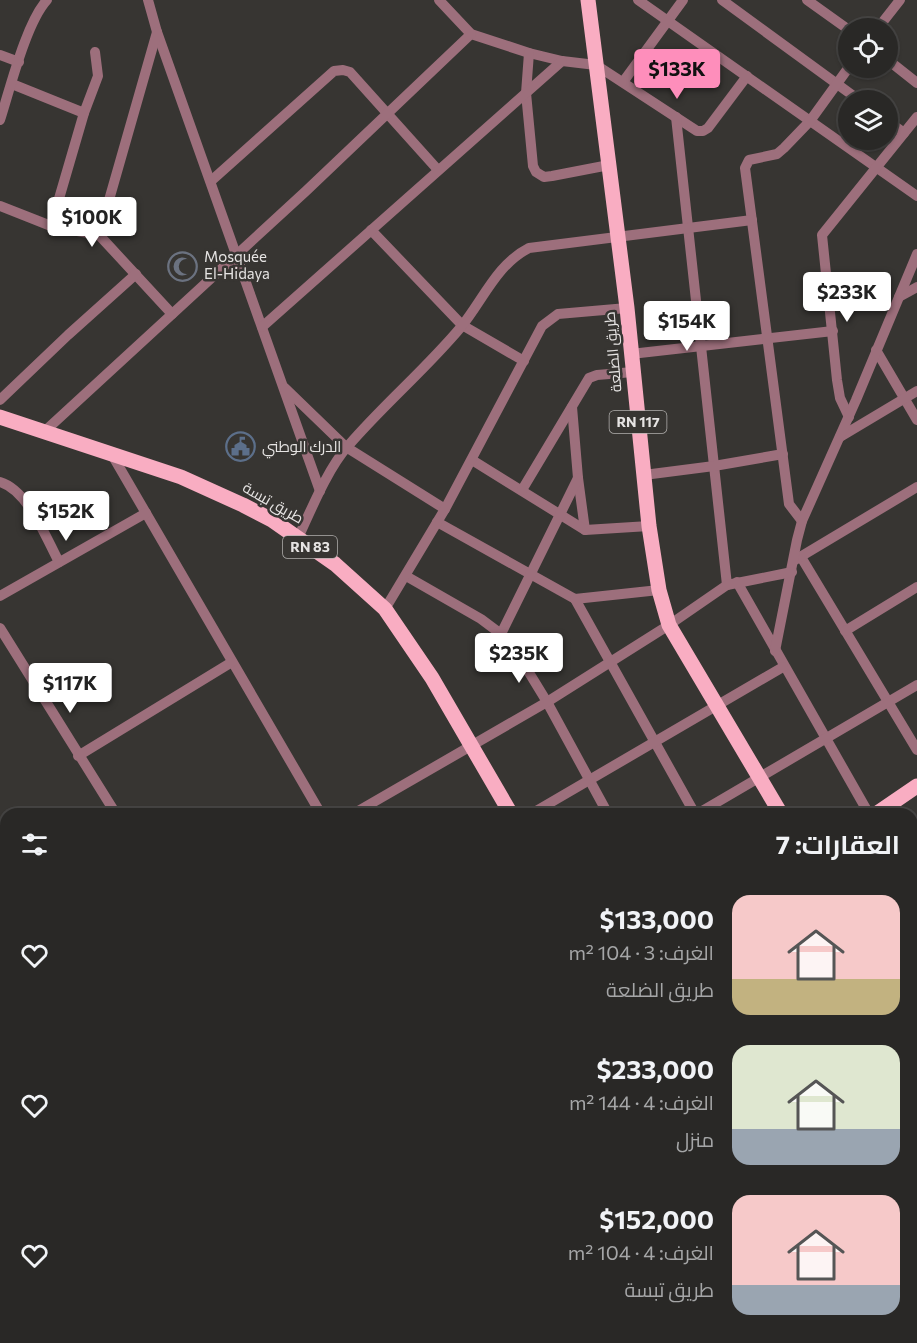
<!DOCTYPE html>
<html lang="ar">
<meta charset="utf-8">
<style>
:root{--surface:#292826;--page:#353432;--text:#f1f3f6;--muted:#a5a6a7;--line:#454443;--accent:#fe8ebb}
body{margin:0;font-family:Commissioner,Cairo,sans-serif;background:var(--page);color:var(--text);direction:rtl;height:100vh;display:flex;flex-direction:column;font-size:22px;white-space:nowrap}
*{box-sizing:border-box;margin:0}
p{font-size:20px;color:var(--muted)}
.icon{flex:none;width:33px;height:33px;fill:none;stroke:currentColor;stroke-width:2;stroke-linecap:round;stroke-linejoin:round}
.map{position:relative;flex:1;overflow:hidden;direction:ltr}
.side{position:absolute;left:0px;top:808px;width:918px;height:536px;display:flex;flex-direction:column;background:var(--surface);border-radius:18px 18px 0 0;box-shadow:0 2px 4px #0004,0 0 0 2px var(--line);direction:rtl}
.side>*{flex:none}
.tools{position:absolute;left:838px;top:18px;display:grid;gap:12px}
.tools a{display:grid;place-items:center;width:60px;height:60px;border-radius:50%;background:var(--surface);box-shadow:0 2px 4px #0004,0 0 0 2px var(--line);font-size:30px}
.price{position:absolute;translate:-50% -51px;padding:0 14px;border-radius:6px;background:#fff;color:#222;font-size:20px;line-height:39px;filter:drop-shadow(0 2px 3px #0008)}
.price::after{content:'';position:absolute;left:50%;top:36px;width:18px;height:14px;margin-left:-9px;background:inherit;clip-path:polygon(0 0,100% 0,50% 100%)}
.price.active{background:var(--accent);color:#111}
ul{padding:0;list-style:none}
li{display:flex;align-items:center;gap:18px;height:150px;padding:0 18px}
li span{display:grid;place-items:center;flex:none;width:168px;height:120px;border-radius:18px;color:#555}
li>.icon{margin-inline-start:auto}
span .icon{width:72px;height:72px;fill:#fffc;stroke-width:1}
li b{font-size:26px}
h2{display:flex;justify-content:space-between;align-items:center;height:72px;padding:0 18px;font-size:26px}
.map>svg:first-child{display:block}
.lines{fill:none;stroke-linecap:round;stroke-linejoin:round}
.minor{stroke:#9d6f7c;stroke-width:10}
.primary{stroke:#f9adc2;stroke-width:15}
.labels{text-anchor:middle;stroke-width:5;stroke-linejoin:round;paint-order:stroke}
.shield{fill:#373532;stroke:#b2b0ae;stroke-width:1.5}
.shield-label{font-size:14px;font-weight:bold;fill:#e6e4e3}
.poi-label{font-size:15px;fill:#e6e4e3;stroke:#373532;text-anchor:start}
.street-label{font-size:15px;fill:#e6e4e3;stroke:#373532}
</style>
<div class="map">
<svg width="917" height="1343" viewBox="0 0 917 1343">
<rect width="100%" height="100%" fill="#373532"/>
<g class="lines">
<g class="minor">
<polyline points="148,0 157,32 320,491"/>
<polyline points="439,0 471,34 529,53 562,61 596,65 697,131 703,131 708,128 747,76"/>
<polyline points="638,0 917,196"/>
<polyline points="722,0 859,100"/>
<polyline points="807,0 849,30"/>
<polyline points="878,28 900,0"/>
<polyline points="529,53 526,93 533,166 536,172 544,177 552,176 609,165"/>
<polyline points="0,55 19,62"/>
<polyline points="888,60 917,83"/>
<polyline points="623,82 683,0"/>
<polyline points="12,84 84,113"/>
<polyline points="676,117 727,585"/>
<path d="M0,120c10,-31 26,-97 47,-120"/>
<polyline points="888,121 904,133"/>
<polyline points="211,181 334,71 343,70 350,72 438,170"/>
<polyline points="0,206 51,226 99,235 172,314"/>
<polyline points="51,226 84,113 98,76 95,52"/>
<polyline points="371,230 462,325 524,361"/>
<polyline points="99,235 157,32"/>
<polyline points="899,297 917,287"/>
<polyline points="262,327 562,61"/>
<polyline points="876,350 917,420"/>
<polyline points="631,354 833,331"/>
<polyline points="285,388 346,447 445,509"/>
<polyline points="0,400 68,335 136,274"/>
<polyline points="572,407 578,478 585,530"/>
<polyline points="849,417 840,398 837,380 822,235 917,117"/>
<polyline points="45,431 306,191 471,34"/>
<polyline points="840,437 917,391"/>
<polyline points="111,453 321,814"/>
<polyline points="472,460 585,530 649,526"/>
<polyline points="644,475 714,466 783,454"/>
<path d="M0,482c28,8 46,56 59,80"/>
<polyline points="522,490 589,378 597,375 633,372"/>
<polyline points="802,521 789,504 745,168 749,160 777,154 784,148 810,121 849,67"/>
<polyline points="437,522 575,599 659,590"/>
<path d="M298,538c13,-28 30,-70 50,-92 36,-42 78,-77 113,-119 22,-27 36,-63 68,-79l223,-28"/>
<polyline points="801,557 917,750"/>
<polyline points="795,560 917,487"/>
<polyline points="406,576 481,619 501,634 514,648 547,702 608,814"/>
<path d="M737,582c44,78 89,155 132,232"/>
<polyline points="0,596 146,513"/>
<polyline points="575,599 695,814"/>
<polyline points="385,609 445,509 542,326 558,314 627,308"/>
<polyline points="0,628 116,814"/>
<polyline points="845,631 917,587"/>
<polyline points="501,634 578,478"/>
<polyline points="775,651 797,540 802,521 856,400 917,254"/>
<polyline points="78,756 232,662"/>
<polyline points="353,814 547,702 669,625 727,585 792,572"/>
<polyline points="531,814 783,667"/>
<polyline points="697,814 917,685"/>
<polyline points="912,889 917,877"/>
<polyline points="0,952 6,961"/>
<polyline points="912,1030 917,1039"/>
<polyline points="912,1126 917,1123"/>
<polyline points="0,1166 6,1153"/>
<polyline points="912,1189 917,1197"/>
<polyline points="0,1213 6,1222"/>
<polyline points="912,1227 917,1224"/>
<polyline points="0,1318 6,1314"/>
<polyline points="912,1326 917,1323"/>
<polyline points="80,1338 83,1343"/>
<polyline points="249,1338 252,1343"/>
<polyline points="341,1338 344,1343"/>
<polyline points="526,1338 529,1343"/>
<polyline points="621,1338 622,1343"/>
<polyline points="717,1338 720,1343"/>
<polyline points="830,1338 833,1343"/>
<polyline points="906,1338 909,1343"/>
<polyline points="654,1343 660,1338"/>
<polyline points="735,1343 742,1338"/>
<polyline points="887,1343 894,1338"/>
</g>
<g class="primary">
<polyline points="588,0 627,308 649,526 659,590 669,625 781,814"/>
<polyline points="0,417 181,477 243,505 272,520 335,564 385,609 432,678 511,814"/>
<polyline points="876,814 917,786"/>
<polyline points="165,1343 174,1338"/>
</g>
</g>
<defs>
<symbol id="mosque-ring" viewBox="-11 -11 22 22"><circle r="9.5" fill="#373532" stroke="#6b7280" stroke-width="1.5"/><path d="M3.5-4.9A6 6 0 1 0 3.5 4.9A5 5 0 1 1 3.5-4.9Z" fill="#6b7280"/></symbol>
<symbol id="civic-ring" viewBox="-11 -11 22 22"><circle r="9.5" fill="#373532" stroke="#5c6f8a" stroke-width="1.5"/><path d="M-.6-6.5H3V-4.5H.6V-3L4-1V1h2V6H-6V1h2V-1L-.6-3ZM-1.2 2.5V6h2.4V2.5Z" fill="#5c6f8a"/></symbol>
</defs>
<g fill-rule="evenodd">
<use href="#mosque-ring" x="166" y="250" width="33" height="33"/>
<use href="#civic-ring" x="224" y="430" width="33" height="33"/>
</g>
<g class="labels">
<g class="shield">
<rect x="609.5" y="411" width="57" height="22" rx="4.5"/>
<rect x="283" y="536" width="54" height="22" rx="4.5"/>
</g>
<g class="shield-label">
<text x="638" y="427">RN 117</text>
<text x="310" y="552">RN 83</text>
</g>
<g class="poi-label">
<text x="204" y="262">Mosquée<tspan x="204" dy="17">El-Hidaya</tspan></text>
<text x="262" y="452">الدرك الوطني</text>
</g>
<g class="street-label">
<text transform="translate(613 352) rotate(-95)" y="5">طريق الضلعة</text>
<text transform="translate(273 503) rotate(30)" y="5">طريق تبسة</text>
</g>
</g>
</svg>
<div class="tools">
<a><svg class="icon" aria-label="locate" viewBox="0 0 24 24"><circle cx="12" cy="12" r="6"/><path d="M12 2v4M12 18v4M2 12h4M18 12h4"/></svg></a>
<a><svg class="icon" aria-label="layers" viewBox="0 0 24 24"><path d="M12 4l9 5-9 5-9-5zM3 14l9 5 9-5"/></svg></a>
</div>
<b class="price active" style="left:677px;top:100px">$133K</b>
<b class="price" style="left:92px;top:248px">$100K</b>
<b class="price" style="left:847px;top:323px">$233K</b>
<b class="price" style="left:687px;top:352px">$154K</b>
<b class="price" style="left:66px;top:542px">$152K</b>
<b class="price" style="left:519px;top:684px">$235K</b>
<b class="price" style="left:70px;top:714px">$117K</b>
<section class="side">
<h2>العقارات: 7<svg class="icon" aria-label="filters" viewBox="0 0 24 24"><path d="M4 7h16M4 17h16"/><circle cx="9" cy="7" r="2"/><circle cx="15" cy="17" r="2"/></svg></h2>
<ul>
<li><span style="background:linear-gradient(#f6c9c9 70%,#c2b280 0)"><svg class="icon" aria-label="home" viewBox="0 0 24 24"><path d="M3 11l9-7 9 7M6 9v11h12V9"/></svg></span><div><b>$133,000</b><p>الغرف: 3 · 104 m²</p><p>طريق الضلعة</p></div><svg class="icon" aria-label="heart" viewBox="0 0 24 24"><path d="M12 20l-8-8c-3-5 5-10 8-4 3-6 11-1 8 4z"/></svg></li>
<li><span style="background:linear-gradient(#dfe7d0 70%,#9aa5b1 0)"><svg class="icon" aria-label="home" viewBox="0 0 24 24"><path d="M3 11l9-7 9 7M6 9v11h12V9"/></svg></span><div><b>$233,000</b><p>الغرف: 4 · 144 m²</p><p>منزل</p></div><svg class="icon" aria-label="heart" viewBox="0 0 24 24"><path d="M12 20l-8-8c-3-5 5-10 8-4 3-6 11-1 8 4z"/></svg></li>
<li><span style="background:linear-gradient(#f6c9c9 75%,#9aa5b1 0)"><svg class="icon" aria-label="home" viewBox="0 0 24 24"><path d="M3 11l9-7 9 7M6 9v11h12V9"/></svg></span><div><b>$152,000</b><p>الغرف: 4 · 104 m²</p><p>طريق تبسة</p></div><svg class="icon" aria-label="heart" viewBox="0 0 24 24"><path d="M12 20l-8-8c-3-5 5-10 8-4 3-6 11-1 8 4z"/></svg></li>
</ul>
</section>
</div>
